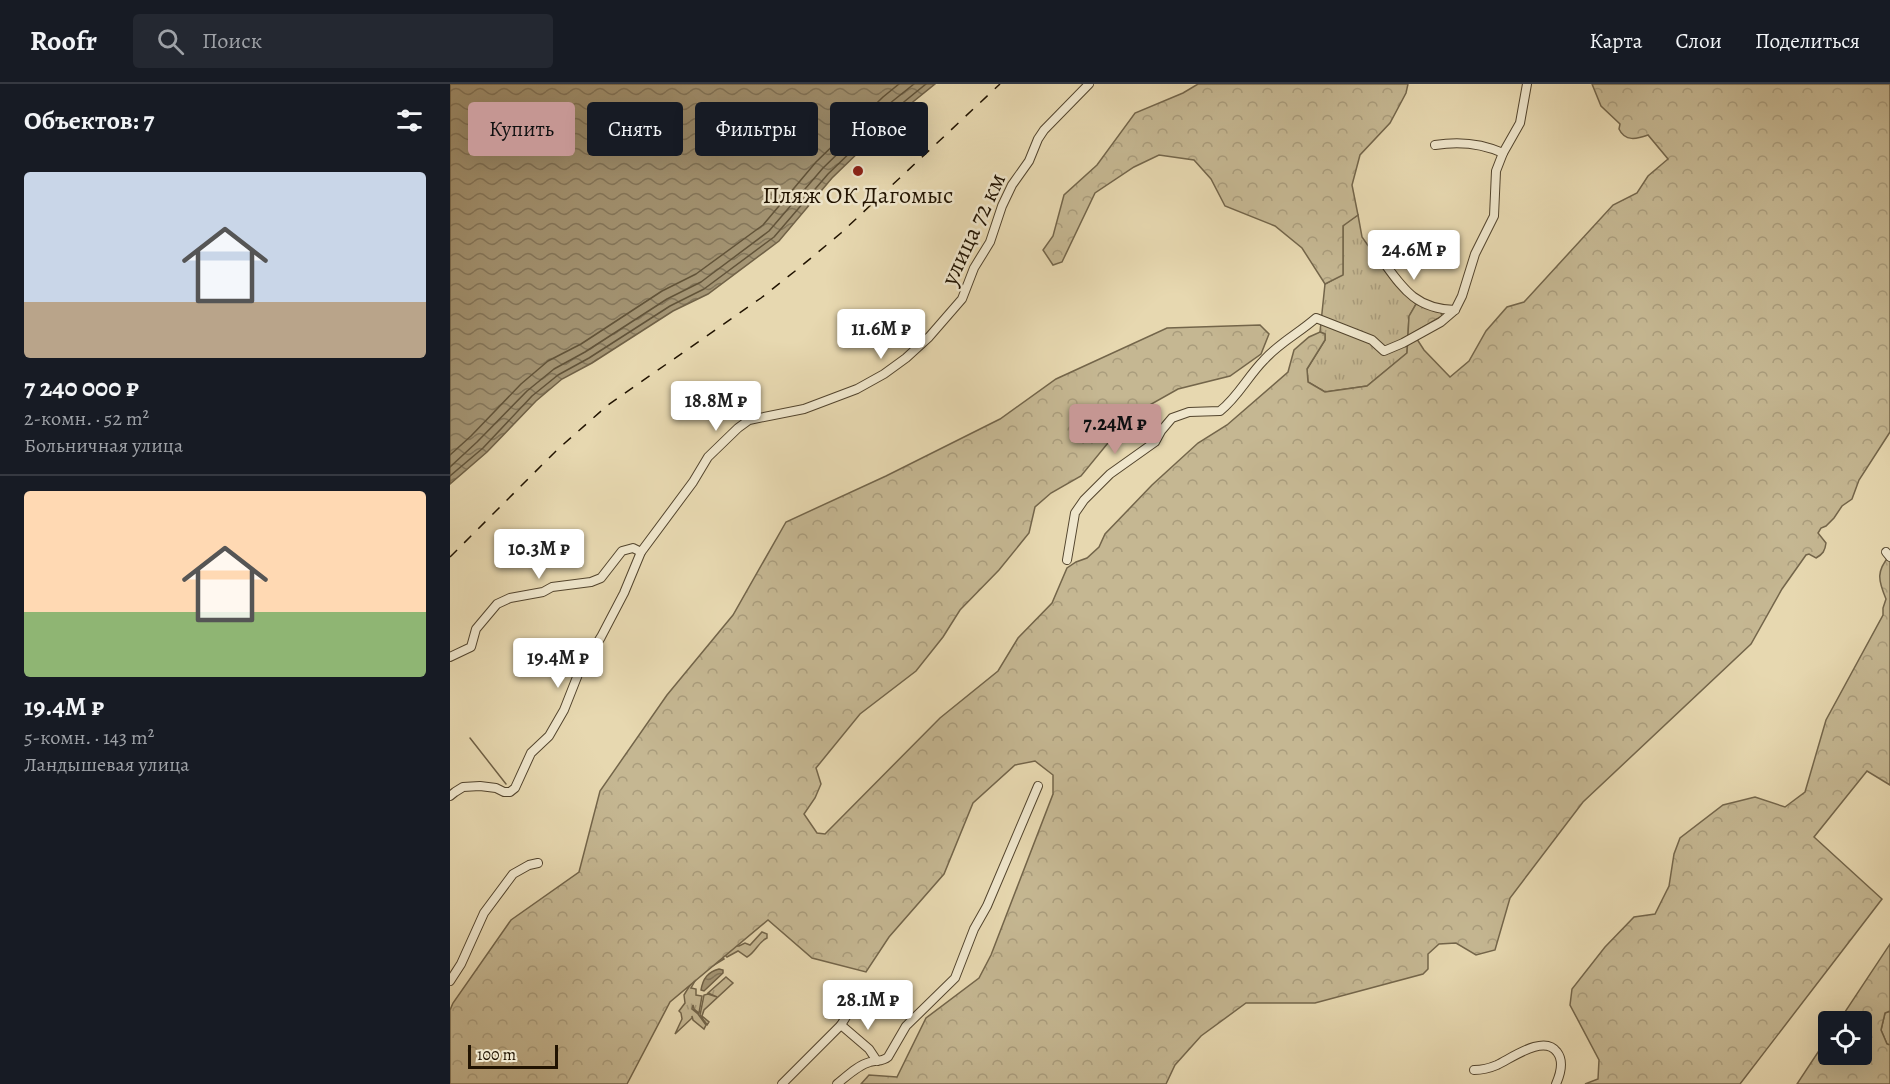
<!DOCTYPE html>
<html lang="ru">
<meta charset="utf-8">
<style>
:root{--surface:#171b24;--page:#242831;--text:#f1f3f6;--muted:#9ea1a6;--line:#363941;--accent:#c59692}
body{margin:0;font-family:Alegreya,serif;background:var(--page);color:var(--text);height:100vh;display:flex;flex-direction:column;font-size:22px;white-space:nowrap}
*{box-sizing:border-box;margin:0}
p{font-size:20px;color:var(--muted)}
.icon{flex:none;width:33px;height:33px;fill:none;stroke:currentColor;stroke-width:2;stroke-linecap:round;stroke-linejoin:round}
.map{position:relative;flex:1;overflow:hidden}
.details{display:flex;flex-direction:column;background:var(--surface);width:450px}
.details>*{flex:none}
.hud{position:absolute;left:18px;top:18px;width:570px;height:54px;display:flex;gap:12px}
.tools{position:absolute;left:1368px;top:927px;display:grid;gap:12px}
.tools a{display:grid;place-items:center;width:54px;height:54px;border-radius:6px;background:var(--surface);box-shadow:0 6px 24px #0002;font-size:30px}
.scale{position:absolute;left:18px;bottom:15px;width:90px;box-sizing:border-box;padding-left:6px;border:3px solid #211301;border-top:0;font-size:16px;line-height:21px;white-space:nowrap;color:#211301;-webkit-text-stroke:4px #efe6cc;paint-order:stroke}
.price{position:absolute;translate:-50% -51px;padding:0 14px;border-radius:6px;background:#fff;color:#222;font-size:20px;line-height:39px;filter:drop-shadow(0 2px 3px #0008)}
.price::after{content:'';position:absolute;left:50%;top:36px;width:18px;height:14px;margin-left:-9px;background:inherit;clip-path:polygon(0 0,100% 0,50% 100%)}
.price.on{background:var(--accent);color:#111}
ul{padding:0;list-style:none}
li{display:grid;align-content:center;gap:12px;height:318px;padding:0 24px}
li+li{border-top:2px solid var(--line)}
li span{display:grid;place-items:center;height:186px;border-radius:6px;color:#555}
li>.icon{margin-inline-start:auto}
span .icon{width:108px;height:108px;fill:#fffc;stroke-width:1}
li b{font-size:26px}
h2{display:flex;justify-content:space-between;align-items:center;height:72px;padding:0 24px;font-size:26px}
.tag{padding:0 21px;border-radius:6px;background:var(--surface);box-shadow:0 6px 24px #0002;font-size:21px;line-height:54px}
.tag.on{background:var(--accent);color:#111}
header{display:flex;align-items:center;gap:36px;box-sizing:border-box;height:84px;padding:0 30px;background:var(--surface);border-bottom:2px solid var(--line)}
header strong{font-size:28px}
nav{display:flex;gap:33px;margin-inline-start:auto;font-size:21px}
.search{width:420px;height:54px;background:var(--page);display:flex;align-items:center;gap:15px;box-sizing:border-box;padding:0 21px;border-radius:6px;color:var(--muted);font-size:22px}
main{display:flex;flex:1;min-height:0}
.map>svg:first-child{display:block}
.grass{fill:url(#grass-tufts);stroke:#73654a;stroke-width:1.5}
.forest{fill:url(#forest-crowns);stroke:#73654a;stroke-width:1.5}
.water{fill:url(#water-waves);stroke:#706146;stroke-width:1.5}
.lines{fill:none;stroke-linecap:round;stroke-linejoin:round}
.shore{stroke:#62543a;stroke-width:1.5}
.stream{stroke:#706146;stroke-width:1.5}
.minor-casing{stroke:#52442d;stroke-width:10}
.minor{stroke:#efe6cc;stroke-width:8}
.rail{stroke:#211301;stroke-width:1.5;stroke-dasharray:10 10;stroke-linecap:butt}
.poi-dot{fill:#8f2418;stroke:#efe6cc;stroke-width:2}
.labels{text-anchor:middle;stroke-width:5;stroke-linejoin:round;paint-order:stroke}
.poi-label{font-size:24px;fill:#211301;stroke:#efe6cc}
.street-label{font-size:24px;fill:#211301;stroke:#efe6cc}
</style>
<header>
<strong>Roofr</strong>
<div class="search"><svg class="icon" aria-label="search" viewBox="0 0 24 24"><circle cx="10" cy="10" r="6"/><path d="M15 15l6 6"/></svg>Поиск</div>
<nav><a>Карта</a><a>Слои</a><a>Поделиться</a></nav>
</header>
<main>
<section class="details">
<h2>Объектов: 7<svg class="icon" aria-label="filters" viewBox="0 0 24 24"><path d="M4 7h16M4 17h16"/><circle cx="9" cy="7" r="2"/><circle cx="15" cy="17" r="2"/></svg></h2>
<ul>
<li><span style="background:linear-gradient(#c9d6e8 70%,#b9a48a 0)"><svg class="icon" aria-label="home" viewBox="0 0 24 24"><path d="M3 11l9-7 9 7M6 9v11h12V9"/></svg></span><div><b>7 240 000 ₽</b><p>2-комн. · 52 m²</p><p>Больничная улица</p></div></li>
<li><span style="background:linear-gradient(#ffd9b3 65%,#8fb573 0)"><svg class="icon" aria-label="home" viewBox="0 0 24 24"><path d="M3 11l9-7 9 7M6 9v11h12V9"/></svg></span><div><b>19.4M ₽</b><p>5-комн. · 143 m²</p><p>Ландышевая улица</p></div></li>
</ul>
</section>
<div class="map">
<svg width="1440" height="1000" viewBox="0 0 1440 1000">
<defs>
<pattern id="grass-tufts" width="24" height="20" patternUnits="userSpaceOnUse" patternTransform="scale(1.5)"><rect width="24" height="20" fill="#c5b792"/><path d="M3 7l-1-3M5 7V3M7 7l1-3M15 17l-1-3M17 17v-4M19 17l1-3" fill="none" stroke="#a99c7c"/></pattern>
<pattern id="forest-crowns" width="20" height="18" patternUnits="userSpaceOnUse" patternTransform="scale(1.5)"><rect width="20" height="18" fill="#c5b792"/><path d="M2 6a3 3 0 1 1 6 0M12 15a3 3 0 1 1 6 0" fill="none" stroke="#a99c7c"/></pattern>
<pattern id="water-waves" width="16" height="10" patternUnits="userSpaceOnUse" patternTransform="scale(1.5)"><rect width="16" height="10" fill="#a49574"/><path d="M0 5q4-4 8 0t8 0" fill="none" stroke="#85785d"/></pattern>
</defs>
<rect width="100%" height="100%" fill="#e7d8b0"/>
<filter id="stains"><feTurbulence type="fractalNoise" baseFrequency=".00333" numOctaves="4"/><feColorMatrix values="0 0 0 0 .2 0 0 0 0 .09 0 0 0 0 .02 0 0 0 .5 -.17"/></filter>
<radialGradient id="worn" r=".72"><stop offset=".6" stop-color="#630" stop-opacity="0"/><stop offset="1" stop-color="#630" stop-opacity=".3"/></radialGradient>
<g class="grass">
<polygon points="908,131 912,153 945,200 966,220 959,233 957,269 917,302 875,308 858,298 857,285 875,256 875,250 870,248 875,200 893,190 893,141"/>
<path d="M312,848l5,2v4c-9,4 -11,14 -20,19l-9,-6 -11,6 -3,-3 -2,2 2,3 -25,15 -8,14 5,1v6l6,1 -3,17 -5,-4 -1,-4 -1,4 6,5 8,11 -2,4 -11,-9 -1,-4v2l-17,16 7,-15 -1,-6 -2,-2 6,-8 -1,-8 11,-18 2,-10 34,-21h8l6,-3 5,2z"/>
<polygon points="276,893 283,899 254,926 252,932 259,938 257,941 250,931 254,911 258,910 267,913 258,909"/>
<polygon points="1440,927 1440,961 1437,960 1431,946 1435,929"/>
</g>
<g class="forest">
<polygon points="748,0 958,0 956,9 940,39 910,71 902,101 908,131 893,142 893,191 875,200 852,164 825,142 775,122 761,95 744,76 709,71 684,83 645,109 612,178 603,181 593,166 603,152 614,111 647,81 685,29 733,9"/>
<path d="M1142,0h298v348l-31,48 -7,19 -10,7 -8,12 -8,8 -5,2 -3,5 8,10c-1,8 -3,11 -10,15l-7,-4 -3,1 -24,34 -31,55 -168,158 -73,96 -15,52 -19,5 -20,-12 -17,1 -11,10v15l-5,5 -108,29h-69l-45,33 -26,29 -9,19h-305l8,-9 28,2 29,-59 53,-40 12,-23 62,-161v-19l-18,-14 -20,4 -42,38 -29,71 -55,63 -23,35 -54,-14 -44,-38 -98,82 -43,82h-177v-74l3,-7 58,-83 68,-48 21,-81 67,-96 66,-80 53,-93 100,-46 114,-57 56,-40 111,-51 93,-3 9,9 -8,20 -31,22 -52,13 -48,27 -49,60 -30,17 -16,14 -6,26 -30,37 -39,40 -17,27 -27,34 -56,43 -44,54 5,16 -6,14 -11,16 13,19 8,1 115,-116 58,-47 20,-33 34,-35 15,-35 9,-6 11,-4 12,-11 6,-13 47,-49 46,-42 29,-18 61,-53 6,-22 15,-13 11,-5 5,2v6l-18,29 1,13 17,10 42,-6 40,-33 2,-37 7,-12 24,6 2,6 -29,17 11,17 26,27 19,-16 17,-30 21,-24 17,-5 89,-97 24,-12 11,-17 20,-17 -20,-24c-11,4 -23,7 -29,-6l1,-5 -19,-18z"/>
<path d="M1440,471v230l-23,-14 -53,66 68,62 -142,185h-155l13,-5 1,-19 -29,-55 2,-16 33,-42 29,-30 21,-3 14,-28 5,-32 6,-16 43,-33 32,-8 30,10 20,-15 21,-72 57,-105v-7l3,-9c-8,-19 -10,-28 4,-44z"/>
<polygon points="1440,860 1440,927 1435,929 1431,946 1437,960 1440,961 1440,1000 1347,1000 1378,953 1378,970 1412,970 1412,938 1389,937"/>
</g>
<g class="water">
<polygon points="0,0 485,0 448,30 382,94 329,157 258,210 223,227 142,279 112,295 86,317 37,368 0,400"/>
<path d="M269,885l4,1v3l-19,18 -3,-1c2,-12 7,-18 18,-21z"/>
</g>
<g class="lines">
<g class="shore">
<polyline points="0,371 21,352 71,300 98,277 131,260 212,207 246,190 313,141 366,78 433,13 449,0"/>
<polyline points="0,383 27,358 77,307 104,285 135,268 217,215 251,198 319,147 373,84 439,20 464,0"/>
<polyline points="0,392 33,364 82,312 108,291 139,274 220,222 254,205 324,153 378,90 444,26 476,0"/>
</g>
<polyline class="stream" points="20,654 56,700"/>
<defs>
<g id="minor">
<path d="M985,61c24,-4 46,-2 68,8"/>
<path d="M926,168c24,31 35,57 79,58"/>
<polyline points="1436,468 1440,473"/>
<path d="M617,476l8,-47 9,-13 26,-26 45,-32 6,-11 11,-13 17,-6 31,-1c18,-14 28,-35 44,-51 15,-17 35,-27 52,-42l56,22 12,11 19,-8 38,-21 14,-12 7,-14 13,-42 19,-38 2,-45 7,-18 17,-30 7,-39"/>
<polyline points="0,573 21,563 26,545 47,520 60,514 93,508 102,503 141,498 151,494 172,467 183,464 191,468"/>
<polyline points="0,712 5,708 13,703 30,702 46,704 54,708 60,708 65,704 81,669 99,652 114,626 129,588 151,553 174,509 191,468 243,398 258,373 288,344 299,336 354,325 407,305 434,290 456,274 479,253 512,215 524,184 540,158 552,122 562,101 579,77 588,55 594,46 639,0"/>
<polyline points="0,897 11,880 34,829 63,790 79,781 88,779"/>
<polyline points="405,918 391,941 419,965 427,977"/>
<path d="M1024,986c8,0 16,-2 23,-5 15,-7 47,-31 60,-13 7,9 3,23 -1,32"/>
<polyline points="332,1000 391,941"/>
<path d="M387,1000c10,-8 21,-19 33,-22 7,-2 12,0 18,-5l18,-31 49,-48 19,-49 13,-23 51,-120"/>
</g>
</defs>
<use href="#minor" class="minor-casing"/>
<use href="#minor" class="minor"/>
<polyline class="rail" points="0,473 108,365 158,321 311,214 349,184 391,149 550,0"/>
</g>
<circle class="poi-dot" cx="408" cy="87" r="6"/>
<g class="labels">
<g class="poi-label">
<text x="408" y="119">Пляж ОК Дагомыс</text>
</g>
<g class="street-label">
<text transform="translate(523 145) rotate(-65)" y="8">улица 72 км</text>
</g>
</g>
<rect width="100%" height="100%" filter="url(#stains)"/>
<rect width="100%" height="100%" fill="url(#worn)"/>
</svg>
<div class="tools">
<a><svg class="icon" aria-label="locate" viewBox="0 0 24 24"><circle cx="12" cy="12" r="6"/><path d="M12 2v4M12 18v4M2 12h4M18 12h4"/></svg></a>
</div>
<div class="scale">100 m</div>
<b class="price" style="left:964px;top:197px">24.6M ₽</b>
<b class="price" style="left:431px;top:276px">11.6M ₽</b>
<b class="price" style="left:266px;top:348px">18.8M ₽</b>
<b class="price on" style="left:665px;top:371px">7.24M ₽</b>
<b class="price" style="left:89px;top:496px">10.3M ₽</b>
<b class="price" style="left:108px;top:605px">19.4M ₽</b>
<b class="price" style="left:418px;top:947px">28.1M ₽</b>
<div class="hud">
<a class="tag on">Купить</a>
<a class="tag">Снять</a>
<a class="tag">Фильтры</a>
<a class="tag">Новое</a>
</div>
</div>
</main>
